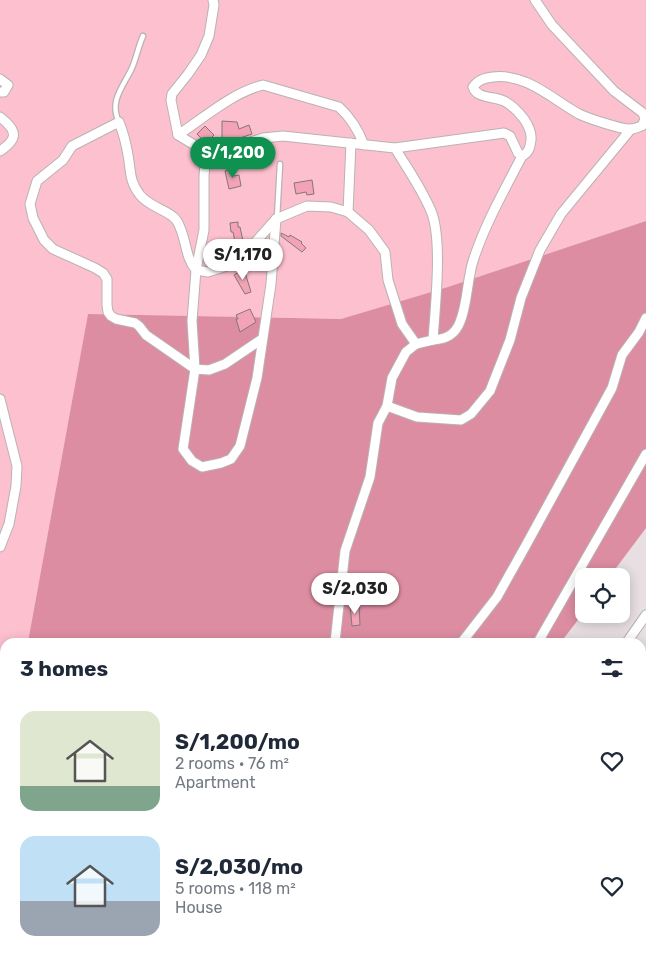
<!DOCTYPE html>
<meta charset="utf-8">
<style>
:root{--surface:#fff;--page:#f6f6f7;--text:#1f2937;--muted:#747a83;--accent:#0f9250}
body{margin:0;font-family:Rubik,sans-serif;background:var(--page);color:var(--text);height:100vh;display:flex;flex-direction:column;font-size:19px;white-space:nowrap}
*{box-sizing:border-box;margin:0}
p{font-size:16px;color:var(--muted)}
.icon{flex:none;width:28px;height:28px;fill:none;stroke:currentColor;stroke-width:2;stroke-linecap:round;stroke-linejoin:round}
.map{position:relative;flex:1;overflow:hidden}
.sheet{position:absolute;left:0px;top:638px;width:646px;height:321px;display:flex;flex-direction:column;background:var(--surface);border-radius:15px 15px 0 0;box-shadow:0 2px 12px #0003}
.sheet>*{flex:none}
.tools{position:absolute;left:575px;top:568px;display:grid;gap:10px}
.tools a{display:grid;place-items:center;width:55px;height:55px;border-radius:10px;background:var(--surface);box-shadow:0 2px 12px #0003;font-size:25px}
.price{position:absolute;translate:-50% -42px;padding:0 11px;border-radius:18px;background:#fff;color:#222;font-size:16px;line-height:32px;filter:drop-shadow(0 1px 2px #0008)}
.price::after{content:'';position:absolute;left:50%;top:30px;width:15px;height:11px;margin-left:-8px;background:inherit;clip-path:polygon(0 0,100% 0,50% 100%)}
.price.selected{background:var(--accent);color:#fff}
ul{padding:0;list-style:none}
li{display:flex;align-items:center;gap:15px;height:125px;padding:0 20px}
li span{display:grid;place-items:center;flex:none;width:140px;height:100px;border-radius:15px;color:#555}
li>.icon{margin-inline-start:auto}
span .icon{width:60px;height:60px;fill:#fffc;stroke-width:1}
li b{font-size:21px}
h2{display:flex;justify-content:space-between;align-items:center;height:60px;padding:0 20px;font-size:21px}
.map>svg:first-child{display:block}
.green{fill:#fdc0ce}
.forest{fill:#dd8da1}
.building{fill:#f4a3b7;stroke:#80787a}
.lines{fill:none;stroke-linecap:round;stroke-linejoin:round}
.lane-casing{stroke:#b9b2b3;stroke-width:7}
.street-casing{stroke:#b9b2b3;stroke-width:11}
.lane{stroke:#fff;stroke-width:4.5}
.street{stroke:#fff;stroke-width:9}
</style>
<div class="map">
<svg width="646" height="958" viewBox="0 0 646 958">
<rect width="100%" height="100%" fill="#e7dfe1"/>
<polygon class="green" points="0,0 646,0 646,221 448,287 341,319 88,314 28,642 5,642 5,766 0,792"/>
<g class="forest">
<polygon points="646,221 646,528 610,576 584,576 584,612 561,642 28,642 88,314 341,319 448,287"/>
<polygon points="5,766 5,954 40,954 39,958 0,958 0,792"/>
<polygon points="143,954 373,954 372,958 150,958"/>
</g>
<g class="building">
<polygon points="222,121 237,122 239,129 249,125 252,134 222,144"/>
<polygon points="205,126 214,135 206,143 197,134"/>
<polygon points="231,168 234,176 239,175 241,186 229,189 225,171"/>
<polygon points="312,180 314,194 307,195 306,192 296,194 294,183"/>
<polygon points="238,222 238,227 240,227 243,241 235,242 233,232 231,232 230,223"/>
<polygon points="281,233 289,237 290,235 302,242 301,243 306,248 302,252 281,236"/>
<polygon points="244,269 251,292 245,294 234,275"/>
<polygon points="250,309 256,322 240,332 236,319 238,319 236,315"/>
<polygon points="359,604 360,625 352,626 350,605"/>
</g>
<g class="lines">
<defs>
<g id="lane">
<path d="M119,122c-10,-20 3,-34 12,-52 5,-10 7,-23 12,-34"/>
<polyline points="277,218 280,164"/>
</g>
<g id="street">
<path d="M213,0l1,5 -5,31 -8,19 -13,19 -16,20 -1,6 7,35 28,17 21,-2 36,-12 20,-2 112,12 109,-15 6,3 8,17 4,3c7,-3 8,-9 9,-16 1,-8 -3,-15 -7,-21 -6,-8 -12,-14 -20,-18 -10,-5 -27,-2 -31,-14 5,-7 11,-9 20,-10 33,-4 59,22 86,37 8,4 44,16 52,15 3,0 7,-2 11,-3l3,-7 -2,-6 -29,-22 -62,-66 -17,-25"/>
<polyline points="0,79 8,85 4,92 0,92"/>
<path d="M0,117c18,14 18,22 0,34"/>
<path d="M178,135c27,-18 54,-42 85,-50l76,22c12,11 19,22 25,38"/>
<path d="M395,148c12,20 27,41 36,63 12,28 4,97 2,129l-17,4"/>
<polyline points="206,152 204,176 204,230 196,270 208,272 224,267 244,255 276,219 307,206 331,207 348,212 369,230 385,252 388,280 402,324 416,344 406,352 392,378 387,406 378,423 370,477 345,551 335,642"/>
<polyline points="348,212 351,143"/>
<path d="M262,339l-37,25 -16,6 -14,-1 -49,-34 -7,-9 -4,-3 -19,-4 -5,-3 -3,-4 -1,-7v-26l-4,-6 -8,-5 -42,-19 -9,-9 -11,-22 -3,-14 7,-23 26,-21 9,-14 47,-24c4,10 7,21 9,33 3,16 1,26 12,40 9,12 31,16 37,26 10,17 7,35 19,49l-4,51 3,48 -12,80 9,12 10,6 19,-4 10,-4 9,-13 17,-68 14,-94 5,-65"/>
<path d="M433,340c13,-1 22,-5 27,-18 8,-19 7,-45 14,-64 12,-36 31,-69 48,-102"/>
<polyline points="0,399 17,466 16,486 9,524 0,547"/>
<polyline points="387,406 417,417 461,420 471,414 490,391 510,340 521,298 540,250 561,214 631,129"/>
<polyline points="462,642 497,597 525,547 612,388 622,355 639,332 646,318"/>
<polyline points="538,642 646,454"/>
<polyline points="627,642 646,615"/>
<polyline points="641,752 646,745"/>
<polyline points="641,876 646,869"/>
<polyline points="368,954 369,958"/>
<polyline points="586,958 589,954"/>
</g>
</defs>
<use href="#lane" class="lane-casing"/>
<use href="#street" class="street-casing"/>
<use href="#lane" class="lane"/>
<use href="#street" class="street"/>
</g>
</svg>
<div class="tools">
<a><svg class="icon" aria-label="locate" viewBox="0 0 24 24"><circle cx="12" cy="12" r="6"/><path d="M12 2v4M12 18v4M2 12h4M18 12h4"/></svg></a>
</div>
<b class="price selected" style="left:233px;top:179px">S/1,200</b>
<b class="price" style="left:243px;top:281px">S/1,170</b>
<b class="price" style="left:355px;top:615px">S/2,030</b>
<section class="sheet">
<h2>3 homes<svg class="icon" aria-label="filters" viewBox="0 0 24 24"><path d="M4 7h16M4 17h16"/><circle cx="9" cy="7" r="2"/><circle cx="15" cy="17" r="2"/></svg></h2>
<ul>
<li><span style="background:linear-gradient(#dfe7d0 75%,#7fa58c 0)"><svg class="icon" aria-label="home" viewBox="0 0 24 24"><path d="M3 11l9-7 9 7M6 9v11h12V9"/></svg></span><div><b>S/1,200/mo</b><p>2 rooms · 76 m²</p><p>Apartment</p></div><svg class="icon" aria-label="heart" viewBox="0 0 24 24"><path d="M12 20l-8-8c-3-5 5-10 8-4 3-6 11-1 8 4z"/></svg></li>
<li><span style="background:linear-gradient(#bfe0f5 65%,#9aa5b1 0)"><svg class="icon" aria-label="home" viewBox="0 0 24 24"><path d="M3 11l9-7 9 7M6 9v11h12V9"/></svg></span><div><b>S/2,030/mo</b><p>5 rooms · 118 m²</p><p>House</p></div><svg class="icon" aria-label="heart" viewBox="0 0 24 24"><path d="M12 20l-8-8c-3-5 5-10 8-4 3-6 11-1 8 4z"/></svg></li>
</ul>
</section>
</div>
